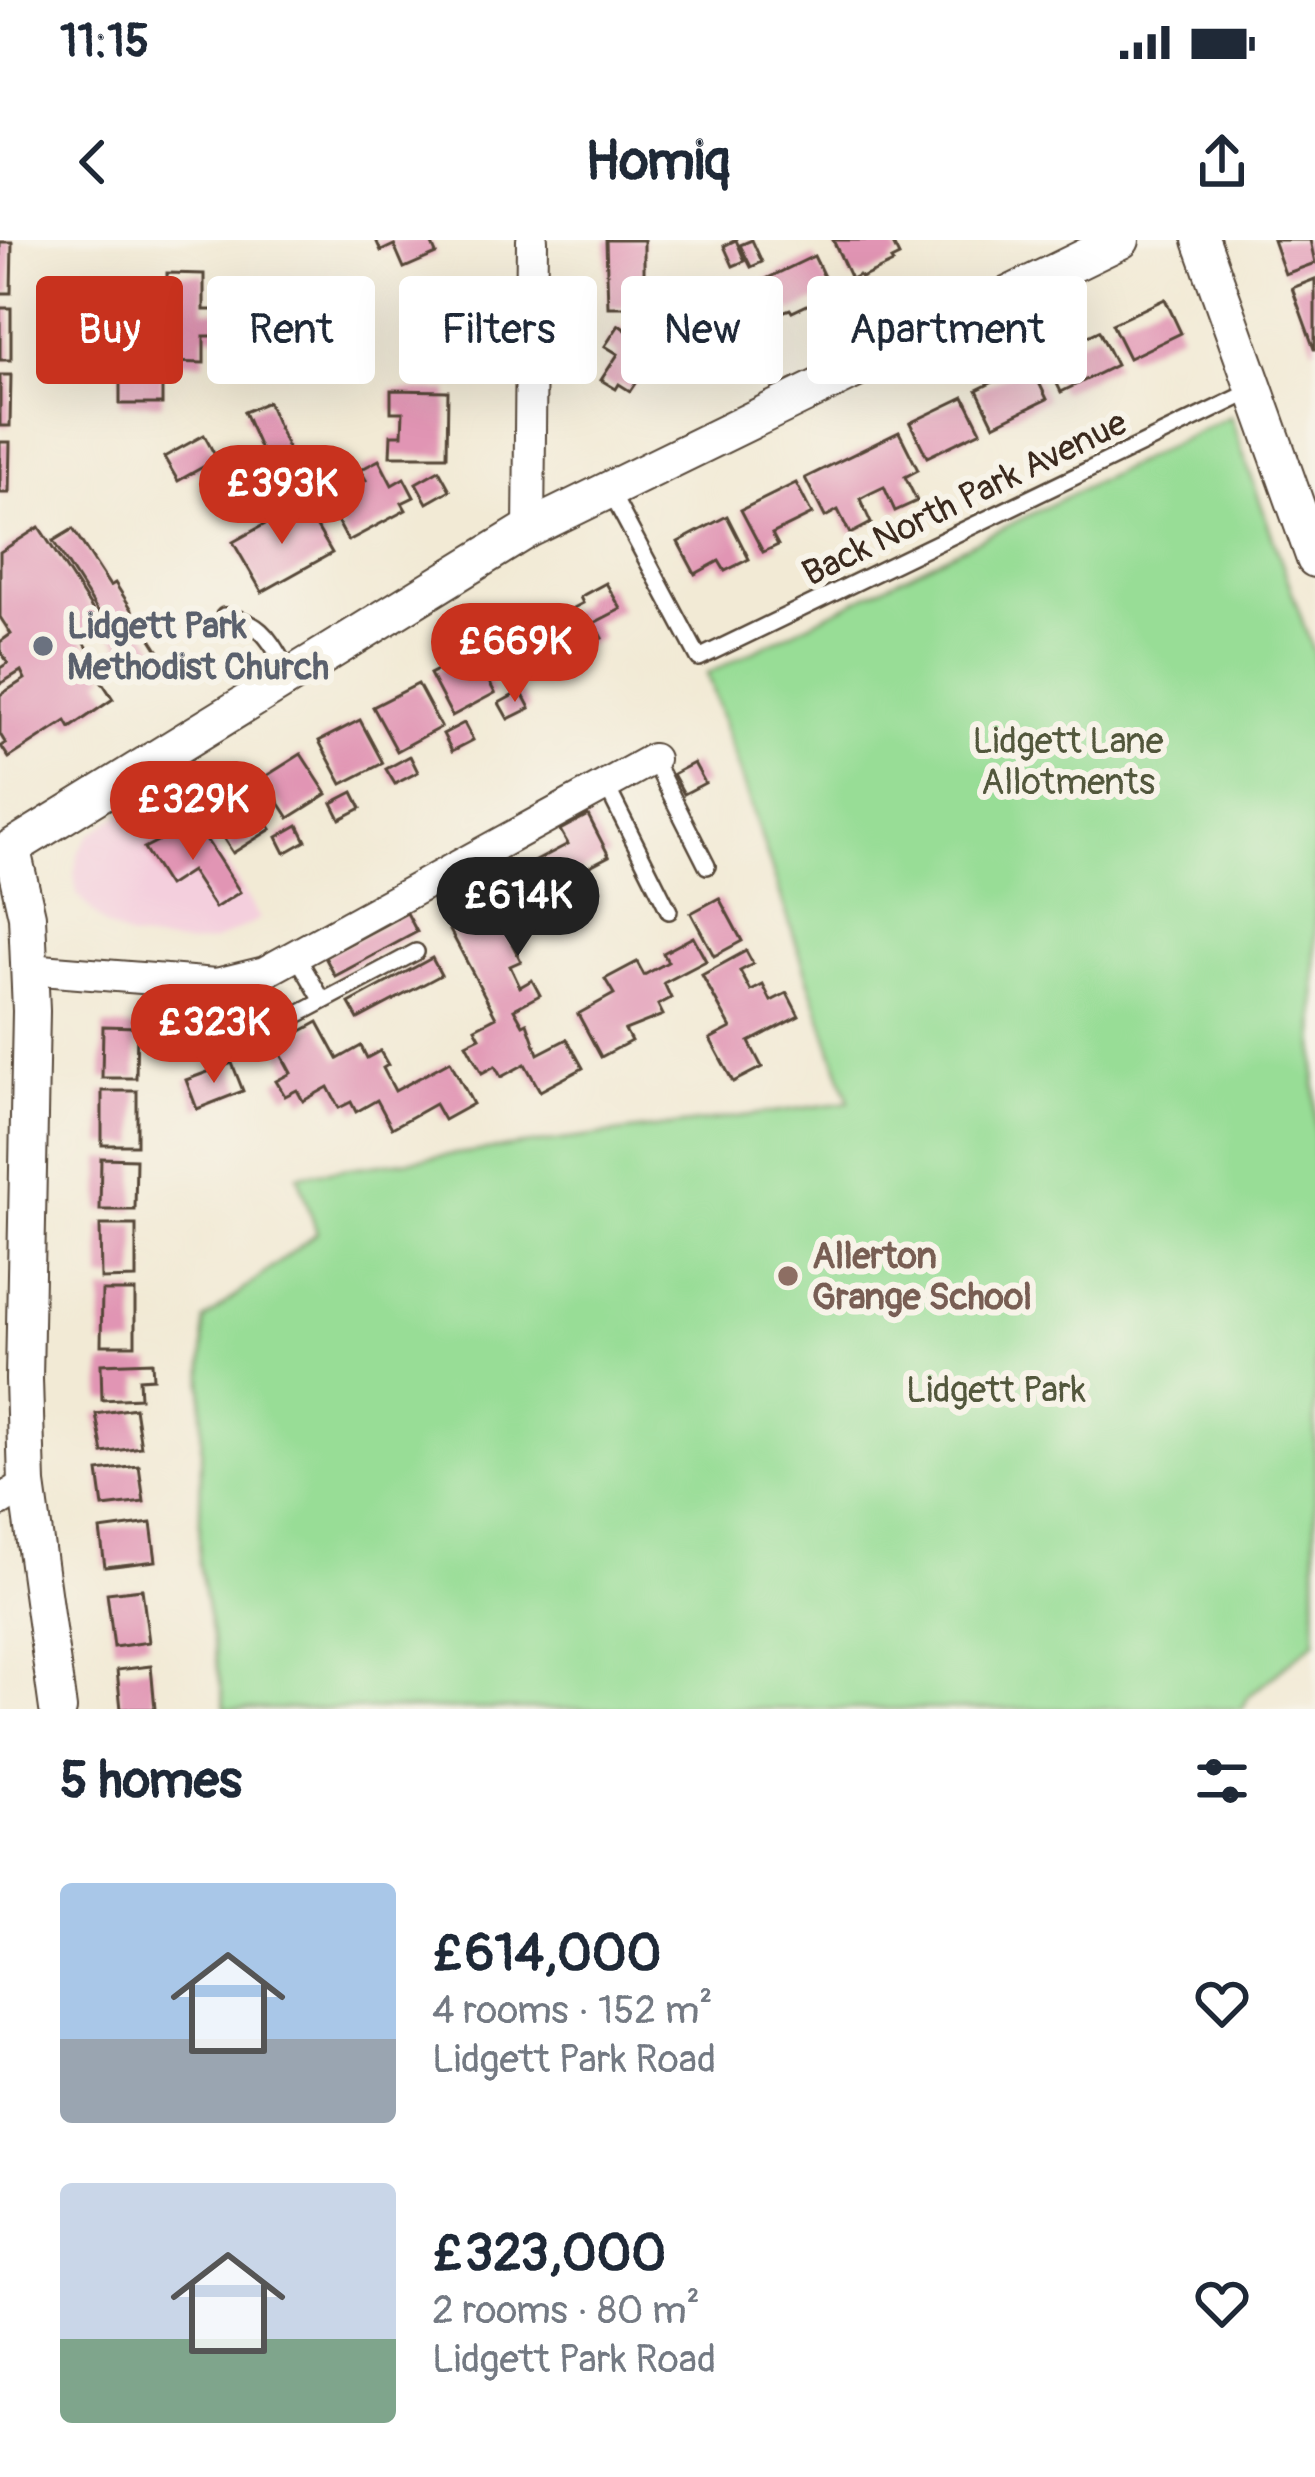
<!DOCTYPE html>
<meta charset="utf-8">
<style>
:root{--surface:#fff;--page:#f6f6f7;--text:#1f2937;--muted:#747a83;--accent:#c8321e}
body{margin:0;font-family:Pangolin,sans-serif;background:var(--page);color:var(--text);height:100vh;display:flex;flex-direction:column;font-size:45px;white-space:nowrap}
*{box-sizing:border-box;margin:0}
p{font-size:39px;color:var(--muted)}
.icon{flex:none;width:66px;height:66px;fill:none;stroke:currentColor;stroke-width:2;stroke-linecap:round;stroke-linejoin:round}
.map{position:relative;height:1469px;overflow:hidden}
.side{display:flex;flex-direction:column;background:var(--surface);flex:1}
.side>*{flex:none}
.guide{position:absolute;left:36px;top:36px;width:1245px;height:108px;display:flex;gap:24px}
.price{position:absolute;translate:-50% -102px;padding:0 27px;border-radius:42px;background:var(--accent);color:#fff;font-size:39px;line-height:78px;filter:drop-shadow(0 3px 6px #0008)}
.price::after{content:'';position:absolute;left:50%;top:72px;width:36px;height:27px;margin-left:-18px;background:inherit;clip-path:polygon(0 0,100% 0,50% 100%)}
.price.current{background:#222;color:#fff}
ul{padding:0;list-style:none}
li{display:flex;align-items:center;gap:36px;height:300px;padding:0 60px}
li span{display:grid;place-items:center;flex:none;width:336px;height:240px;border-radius:12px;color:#555}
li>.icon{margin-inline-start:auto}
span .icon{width:144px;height:144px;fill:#fffc;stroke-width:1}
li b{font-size:51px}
h2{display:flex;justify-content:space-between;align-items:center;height:144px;padding:0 60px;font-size:51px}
.pill{padding:0 42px;border-radius:12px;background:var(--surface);box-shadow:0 12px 48px #0002;font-size:42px;line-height:108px}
.pill.current{background:var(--accent);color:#fff}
.status{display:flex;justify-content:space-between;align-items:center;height:84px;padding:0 60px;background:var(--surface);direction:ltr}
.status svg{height:33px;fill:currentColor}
header{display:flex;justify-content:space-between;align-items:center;height:156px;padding:0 60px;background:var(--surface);font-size:54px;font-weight:800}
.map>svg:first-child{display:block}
.built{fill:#f4cfdd}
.green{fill:#98dd96;stroke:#6a845a;stroke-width:3}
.building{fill:#e195b4}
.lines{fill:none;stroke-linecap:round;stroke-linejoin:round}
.service-casing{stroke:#564739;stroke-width:20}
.minor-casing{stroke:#564739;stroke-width:34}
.tertiary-casing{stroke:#564739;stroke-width:40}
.service{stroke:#fff;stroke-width:15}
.minor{stroke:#fff;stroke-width:30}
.tertiary{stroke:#fff;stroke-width:36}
.worship-dot{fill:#6b7280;stroke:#f7f3e8;stroke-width:4.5}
.education-dot{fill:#8d6e63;stroke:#f7f3e8;stroke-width:4.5}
.labels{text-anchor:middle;stroke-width:12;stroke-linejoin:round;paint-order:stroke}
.street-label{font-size:36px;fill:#3b2a1e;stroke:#f7f3e8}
.worship-label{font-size:36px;font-weight:bold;fill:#5b616d;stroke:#f7f3e8;text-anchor:start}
.park-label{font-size:36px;fill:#52573c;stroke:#f7f3e8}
.education-label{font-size:36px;font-weight:bold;fill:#785e54;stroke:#f7f3e8;text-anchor:start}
</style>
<div class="status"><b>11:15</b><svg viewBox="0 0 49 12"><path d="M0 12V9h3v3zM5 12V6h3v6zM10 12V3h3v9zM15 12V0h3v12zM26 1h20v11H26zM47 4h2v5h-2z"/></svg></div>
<header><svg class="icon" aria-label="back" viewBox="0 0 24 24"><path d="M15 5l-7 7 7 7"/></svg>Homiq<svg class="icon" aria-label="share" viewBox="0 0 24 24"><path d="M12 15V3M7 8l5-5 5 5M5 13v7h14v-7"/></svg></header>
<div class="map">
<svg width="1315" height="1469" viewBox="0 0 1315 1469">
<rect width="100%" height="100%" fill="#f7f3e8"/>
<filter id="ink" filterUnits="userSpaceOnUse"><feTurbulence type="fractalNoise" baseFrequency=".00833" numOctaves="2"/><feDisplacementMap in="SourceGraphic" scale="24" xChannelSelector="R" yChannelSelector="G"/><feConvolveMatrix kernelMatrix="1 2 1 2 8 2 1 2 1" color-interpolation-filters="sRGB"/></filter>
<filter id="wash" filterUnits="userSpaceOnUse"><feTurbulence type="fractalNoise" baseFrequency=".004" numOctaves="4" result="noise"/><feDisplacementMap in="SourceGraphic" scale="48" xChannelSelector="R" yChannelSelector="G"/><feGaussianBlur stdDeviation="2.7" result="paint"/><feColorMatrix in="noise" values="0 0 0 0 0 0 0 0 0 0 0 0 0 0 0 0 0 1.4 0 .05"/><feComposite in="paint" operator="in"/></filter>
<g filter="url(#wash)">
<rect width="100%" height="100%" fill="#f2ead5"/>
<polygon class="built" points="174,539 260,679 215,701 189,705 129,698 105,686 77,654 74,635 78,613 88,596"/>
<polygon class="green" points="1230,176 1315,417 1315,1401 1249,1456 1242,1469 225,1469 199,1324 204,1080 317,993 298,935 849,862 707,434"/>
<g id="blocks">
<g class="building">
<polygon points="376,0 430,0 436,14 404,28 394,5 381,11"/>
<polygon points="606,0 644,0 644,60 628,60 628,67 608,67"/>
<polygon points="736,0 745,21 733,26 724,6"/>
<polygon points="752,0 762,22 751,27 740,5"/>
<polygon points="833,0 891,0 899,16 891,20 893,23 861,38 859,35 851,39"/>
<polygon points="1273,0 1310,0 1315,23 1285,34"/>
<polygon points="0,2 12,2 11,53 0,53"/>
<polygon points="814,16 830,49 822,53 824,57 792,72 790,69 782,72 766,39"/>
<polygon points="167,33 204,34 204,70 218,70 218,96 204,96 204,123 167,122"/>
<polygon points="1315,39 1315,109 1314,109 1292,48"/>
<polygon points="747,48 764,83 711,108 709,104 692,112 685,96 701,88 694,73"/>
<polygon points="1165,59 1181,93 1129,118 1112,84"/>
<polygon points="424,64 450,65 450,113 408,113 409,71 424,72"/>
<rect x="0" y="68" width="11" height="52"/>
<polygon points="674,72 684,92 673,98 663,77"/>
<polygon points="619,85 661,116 650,134 644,130 630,151 619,144 616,149 601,140 618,114 605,106"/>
<polygon points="1099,91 1116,125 1061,152 1044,117"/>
<polygon points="162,120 162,164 120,164 120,121"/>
<polygon points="1030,124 1047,159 994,185 977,150"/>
<polygon points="0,135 11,135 10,186 0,186"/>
<polygon points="391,150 448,151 447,216 390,216 391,195 402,195 403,172 391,172"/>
<polygon points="964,157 981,191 927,217 910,183"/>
<polygon points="268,162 288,209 265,219 244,172"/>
<polygon points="899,192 918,230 905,237 917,261 895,271 884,247 871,253 860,259 871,283 850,294 838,270 825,277 805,238"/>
<polygon points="204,195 217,219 178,241 164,217"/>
<polygon points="0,202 10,202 9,253 0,253"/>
<polygon points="379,220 392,245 404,238 414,257 402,263 406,270 348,301 321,251 339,241 345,251 366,240 360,230"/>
<polygon points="439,230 450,250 427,263 416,243"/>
<polygon points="796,243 812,274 772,294 778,305 763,312 741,270"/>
<polygon points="303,263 332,313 262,352 233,302"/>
<polygon points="727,276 749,319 725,331 719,321 695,334 678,302"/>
<polygon points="39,287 98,378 95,381 99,388 82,399 106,436 100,439 113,459 70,488 66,481 9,518 1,506 6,504 0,494 0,455 25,439 21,431 0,444 0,428 8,423 0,410 0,402 11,394 0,377 0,312"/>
<polygon points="73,289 110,346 115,343 158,410 133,426 53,301"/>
<polygon points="606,343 621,369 594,383 602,398 572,413 562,395 575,388 566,372 583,363 580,357"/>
<polygon points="532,381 554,423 511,445 489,403"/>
<polygon points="473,412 495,453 452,476 430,434"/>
<polygon points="418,444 441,487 397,511 373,467"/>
<polygon points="521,451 530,468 508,479 499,463"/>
<polygon points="360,480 383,523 342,544 319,501"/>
<polygon points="464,483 473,500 452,511 443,494"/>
<polygon points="301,514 327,554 289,578 263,538"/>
<polygon points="410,516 418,532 395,544 386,529"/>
<polygon points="694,523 705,543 684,554 673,534"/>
<polygon points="245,549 271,589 233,613 207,573"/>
<polygon points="353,552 361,568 340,579 332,563"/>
<polygon points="588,575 609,616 544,650 538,640 526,647 539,671 528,677 532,686 509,698 521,721 510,726 520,747 532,740 540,755 514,769 523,785 527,783 538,814 567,799 583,828 540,851 525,824 501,837 495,826 482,833 466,804 480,797 475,788 496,777 443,677 470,663 473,668 481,664 475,653 506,637 512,648 523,642 517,631 568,604 560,590"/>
<polygon points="195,582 240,652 215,668 191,631 168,646 144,608"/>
<polygon points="298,585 306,601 285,613 277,597"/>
<polygon points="719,658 742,701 714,716 691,673"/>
<polygon points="407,673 417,692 335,736 325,717"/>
<polygon points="693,697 706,721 664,743 671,758 658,765 663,775 625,790 631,801 601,817 578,774 614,754 605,739 637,722 644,735 668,722 663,713"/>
<polygon points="746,711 753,724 740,731 751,751 763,745 771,761 787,753 799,776 749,802 762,827 733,842 710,799 731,788 702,735"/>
<polygon points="432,718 441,735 358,779 349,763"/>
<polygon points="318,782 338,819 361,806 367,818 380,811 388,825 383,828 395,851 450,821 473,864 444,880 435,864 392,888 377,860 356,872 351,862 339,868 328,847 303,861 297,850 285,856 276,841 291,833 276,805"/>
<polygon points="103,786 137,787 136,838 102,838"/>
<polygon points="232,823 243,851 197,869 186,840"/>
<rect x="102" y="851" width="35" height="54"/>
<polygon points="101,918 136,919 135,970 100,970"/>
<polygon points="100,985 136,985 136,1038 101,1039"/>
<polygon points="102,1051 135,1051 135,1105 101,1105"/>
<polygon points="152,1122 153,1138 139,1139 140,1158 102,1160 101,1124"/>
<polygon points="135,1168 141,1207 103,1213 96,1174"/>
<polygon points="139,1226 144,1262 103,1267 98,1231"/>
<polygon points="151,1283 156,1321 105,1327 100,1290"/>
<polygon points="142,1349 149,1402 114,1407 107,1353"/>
<polygon points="151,1426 155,1469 121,1469 117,1430"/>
</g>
</g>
</g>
<g filter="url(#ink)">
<use href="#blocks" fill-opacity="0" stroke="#564739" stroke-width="3"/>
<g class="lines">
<defs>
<g id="service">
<polyline points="610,251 699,418 1252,151"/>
<path d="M224,376c41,6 46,26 66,58"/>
<polyline points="653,519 707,626"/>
<polyline points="606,545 669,671"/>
<polyline points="296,715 323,761"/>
<polyline points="282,783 416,712"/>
</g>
<g id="minor">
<polyline points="529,289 532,0"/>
<polyline points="29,729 216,744 265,732 653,519"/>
<polyline points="0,1261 27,1244"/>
</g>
<g id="tertiary">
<polyline points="1201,0 1315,319"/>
<polyline points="12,610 27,676 31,771 24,1139 27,1244 58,1469"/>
<polyline points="0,615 529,289 1121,0"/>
</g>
</defs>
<use href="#service" class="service-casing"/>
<use href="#minor" class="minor-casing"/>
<use href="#tertiary" class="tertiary-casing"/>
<use href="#service" class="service"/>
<use href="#minor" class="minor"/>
<use href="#tertiary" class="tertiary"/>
</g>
</g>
<circle class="worship-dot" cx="43" cy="406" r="12"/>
<circle class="education-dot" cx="788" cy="1036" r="12"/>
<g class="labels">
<g class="street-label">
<text transform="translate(964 257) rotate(-26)" y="13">Back North Park Avenue</text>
</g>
<g class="worship-label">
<text x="67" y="398">Lidgett Park<tspan x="67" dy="41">Methodist Church</tspan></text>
</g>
<g class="park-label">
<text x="1068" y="513">Lidgett Lane<tspan x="1068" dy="41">Allotments</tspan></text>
<text x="996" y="1162">Lidgett Park</text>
</g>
<g class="education-label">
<text x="812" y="1028">Allerton<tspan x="812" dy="41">Grange School</tspan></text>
</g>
</g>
</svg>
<b class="price" style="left:282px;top:307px">£393K</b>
<b class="price" style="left:515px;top:465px">£669K</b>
<b class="price" style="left:193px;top:623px">£329K</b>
<b class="price current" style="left:518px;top:719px">£614K</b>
<b class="price" style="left:214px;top:846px">£323K</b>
<div class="guide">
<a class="pill current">Buy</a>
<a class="pill">Rent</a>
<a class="pill">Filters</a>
<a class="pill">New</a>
<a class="pill">Apartment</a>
</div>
</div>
<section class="side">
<h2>5 homes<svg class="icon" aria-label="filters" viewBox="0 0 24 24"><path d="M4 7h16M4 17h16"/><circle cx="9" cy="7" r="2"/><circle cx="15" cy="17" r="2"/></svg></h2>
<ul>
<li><span style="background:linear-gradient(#a9c7e8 65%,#9aa5b1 0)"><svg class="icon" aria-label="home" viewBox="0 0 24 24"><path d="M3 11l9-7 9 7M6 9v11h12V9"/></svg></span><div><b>£614,000</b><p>4 rooms · 152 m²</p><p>Lidgett Park Road</p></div><svg class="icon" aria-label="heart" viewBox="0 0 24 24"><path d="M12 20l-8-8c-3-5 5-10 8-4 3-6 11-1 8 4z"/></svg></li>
<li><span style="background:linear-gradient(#c9d6e8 65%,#7fa58c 0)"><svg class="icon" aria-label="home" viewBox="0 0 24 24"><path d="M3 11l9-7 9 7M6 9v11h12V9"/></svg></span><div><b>£323,000</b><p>2 rooms · 80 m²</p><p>Lidgett Park Road</p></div><svg class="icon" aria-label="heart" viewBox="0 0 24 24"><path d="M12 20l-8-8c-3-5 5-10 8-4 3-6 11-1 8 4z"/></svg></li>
</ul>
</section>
